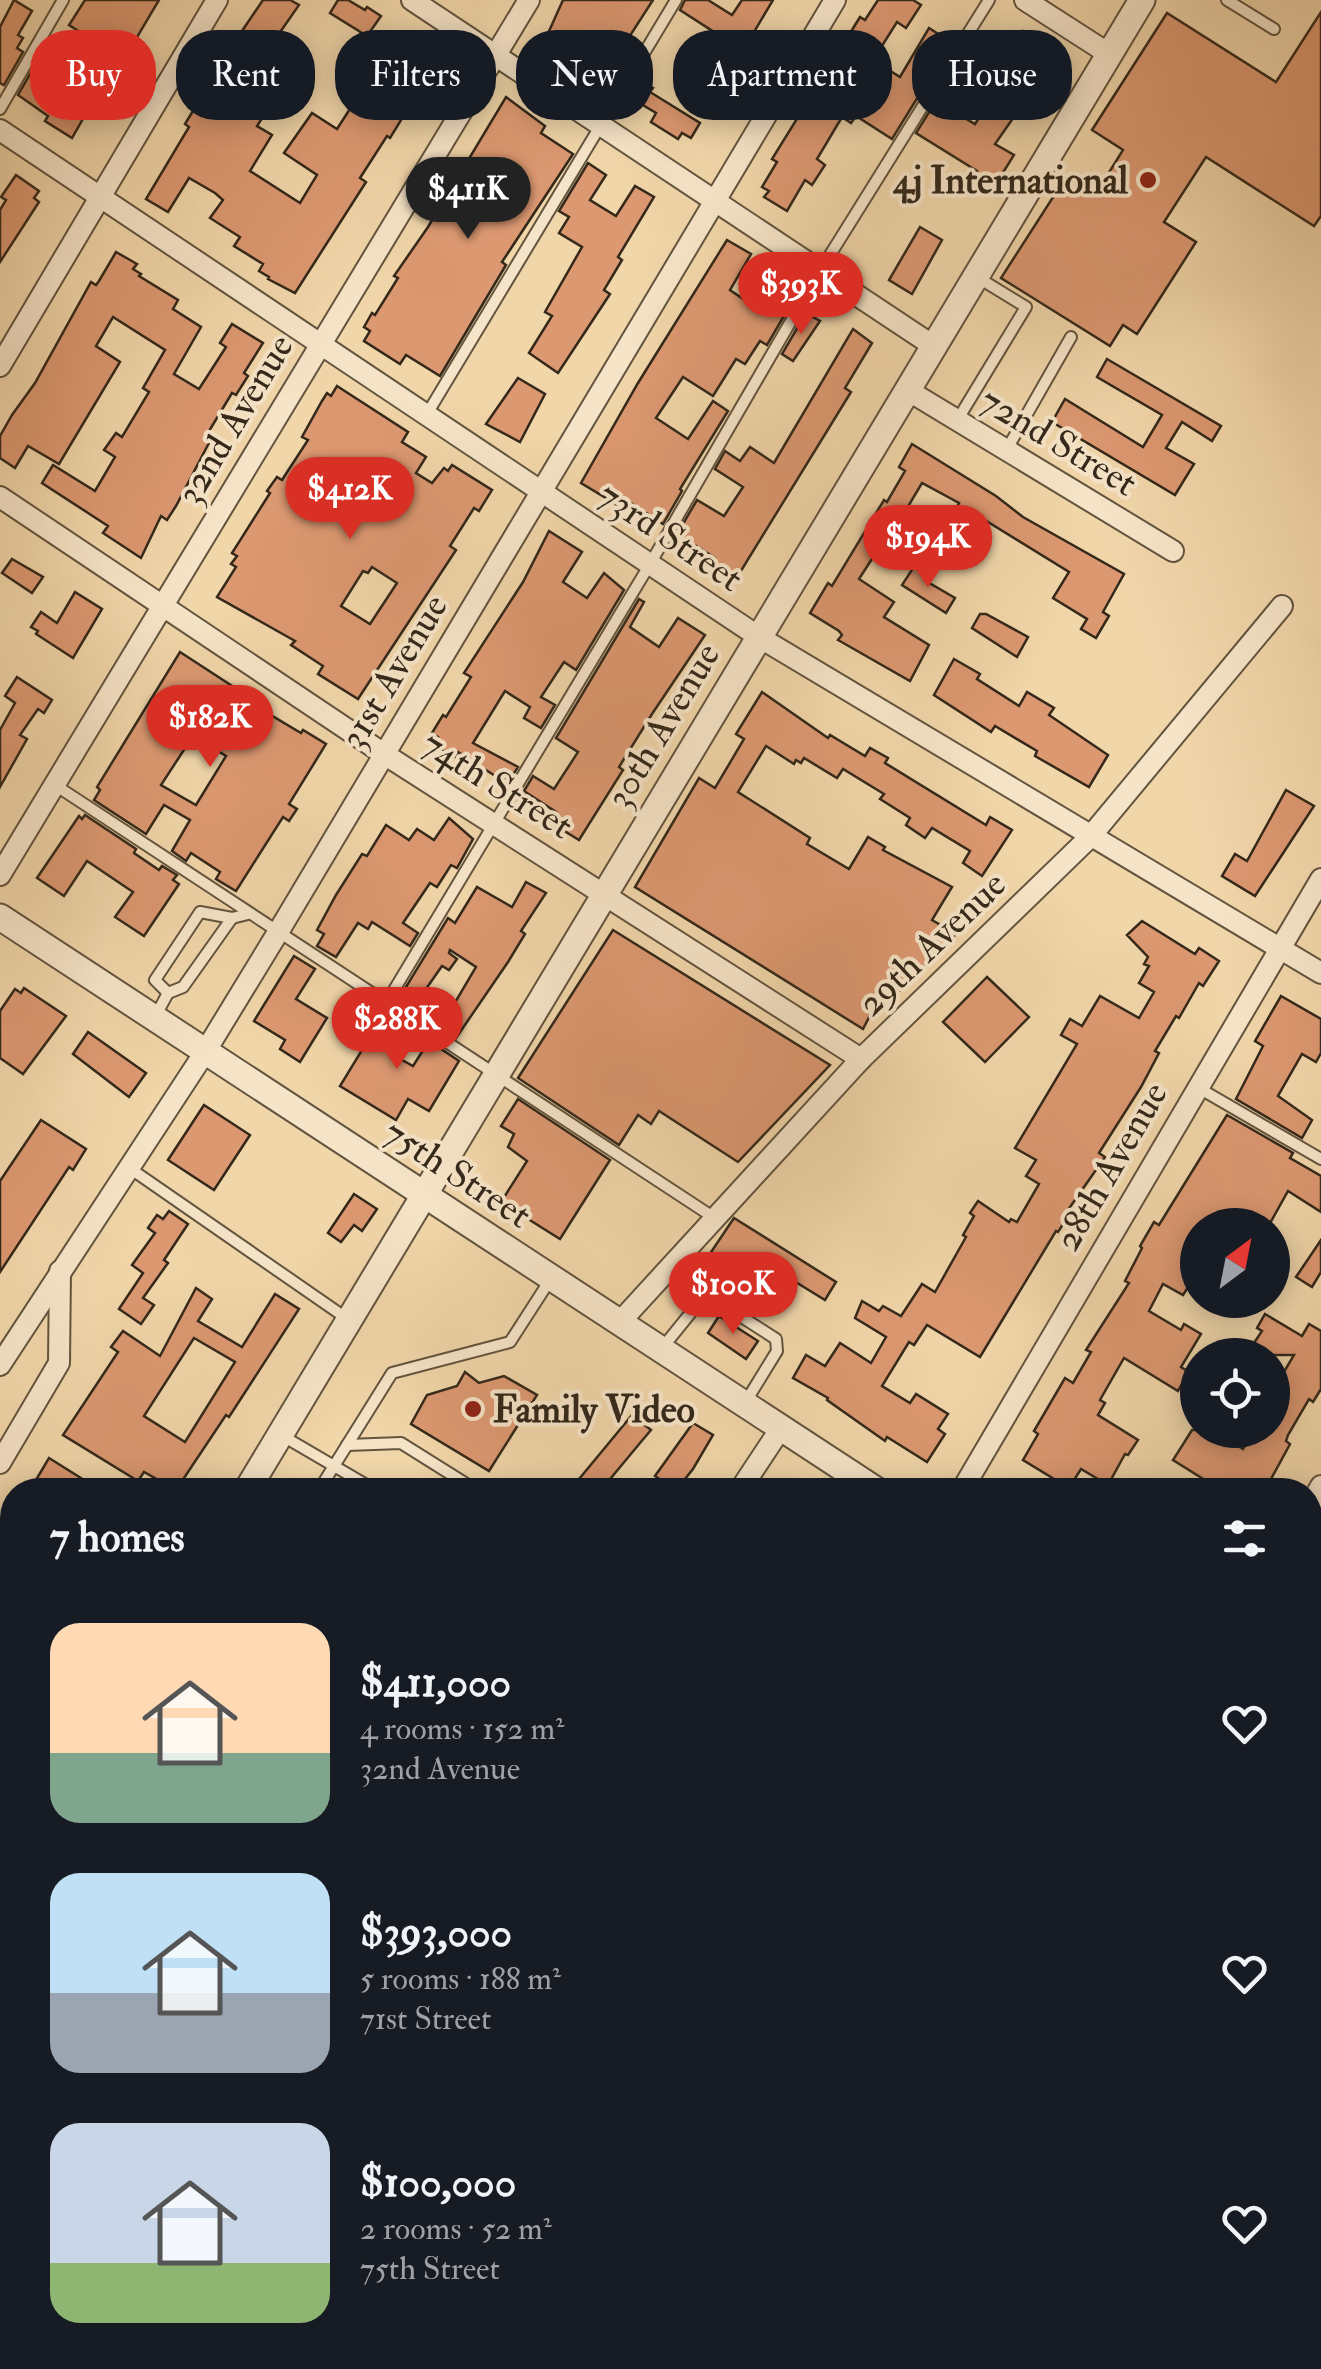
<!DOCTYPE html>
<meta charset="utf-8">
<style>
:root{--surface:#171b24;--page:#20242c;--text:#f1f3f6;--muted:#9ea1a6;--accent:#d93025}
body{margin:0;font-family:"IM FELL Double Pica",serif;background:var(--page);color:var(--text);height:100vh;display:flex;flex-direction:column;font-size:38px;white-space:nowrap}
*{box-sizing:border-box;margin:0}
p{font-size:32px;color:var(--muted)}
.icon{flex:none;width:55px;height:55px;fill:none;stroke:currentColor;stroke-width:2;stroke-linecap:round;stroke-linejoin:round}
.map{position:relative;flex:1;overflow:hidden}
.drawer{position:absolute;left:0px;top:1478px;width:1322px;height:892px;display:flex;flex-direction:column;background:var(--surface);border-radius:40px 40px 0 0;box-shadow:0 5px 25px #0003}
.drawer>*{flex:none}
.banner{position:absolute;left:30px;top:30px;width:1262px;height:90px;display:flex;gap:20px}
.needle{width:65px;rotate:32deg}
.buttons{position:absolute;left:1180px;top:1208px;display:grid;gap:20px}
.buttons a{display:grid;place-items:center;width:110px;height:110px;border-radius:50%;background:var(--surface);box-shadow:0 5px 25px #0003;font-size:50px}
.price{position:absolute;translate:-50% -85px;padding:0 22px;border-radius:35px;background:var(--accent);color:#fff;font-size:32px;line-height:65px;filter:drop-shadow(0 2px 5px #0008)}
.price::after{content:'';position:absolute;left:50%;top:60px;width:30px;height:22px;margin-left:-15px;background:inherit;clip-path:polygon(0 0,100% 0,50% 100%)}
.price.active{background:#222;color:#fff}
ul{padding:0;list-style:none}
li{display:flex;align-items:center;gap:30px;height:250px;padding:0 50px}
li span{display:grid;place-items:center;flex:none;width:280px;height:200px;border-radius:30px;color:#555}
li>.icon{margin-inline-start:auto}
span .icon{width:120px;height:120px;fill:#fffc;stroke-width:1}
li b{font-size:42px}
h2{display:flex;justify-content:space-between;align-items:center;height:120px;padding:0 50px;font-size:42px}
.chip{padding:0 35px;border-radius:40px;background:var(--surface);box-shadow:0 5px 25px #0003;font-size:35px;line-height:90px}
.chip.active{background:var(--accent);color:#fff}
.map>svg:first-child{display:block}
.building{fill:#dc9871;stroke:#33281a;stroke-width:2.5;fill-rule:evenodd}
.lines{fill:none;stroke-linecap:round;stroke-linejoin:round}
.service-casing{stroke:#62543e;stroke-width:14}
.minor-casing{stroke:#62543e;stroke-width:24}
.tertiary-casing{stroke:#62543e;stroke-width:29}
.service{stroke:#f6e4c8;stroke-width:10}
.minor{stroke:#f6e4c8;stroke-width:20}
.tertiary{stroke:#f6e4c8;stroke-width:25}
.poi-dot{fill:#8f2418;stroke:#f6e4c8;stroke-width:4}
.labels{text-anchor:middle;stroke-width:8;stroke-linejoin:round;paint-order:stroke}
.poi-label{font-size:38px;font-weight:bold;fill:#33281a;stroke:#f6e4c8;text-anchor:end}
.street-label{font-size:38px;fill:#33281a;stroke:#f6e4c8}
</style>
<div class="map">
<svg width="1321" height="2369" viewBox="0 0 1321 2369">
<rect width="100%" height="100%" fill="#f1d6aa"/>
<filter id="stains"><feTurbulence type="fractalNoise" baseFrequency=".002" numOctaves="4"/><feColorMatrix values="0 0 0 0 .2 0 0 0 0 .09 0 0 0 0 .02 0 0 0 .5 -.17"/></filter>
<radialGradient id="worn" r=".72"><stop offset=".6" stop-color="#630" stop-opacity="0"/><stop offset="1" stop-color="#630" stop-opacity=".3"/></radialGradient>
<g class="building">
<polygon points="14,0 32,11 18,35 23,38 17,48 23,52 4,85 0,83 0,27"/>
<polygon points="85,0 159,0 130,49 128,47 107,77 72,138 45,121 48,116 18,95 37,62 56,74 61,65 76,70 94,41 69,25"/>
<polygon points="263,0 290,0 299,5 258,64 261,66 250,83 275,98 257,126 272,135 250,171 300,203 317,175 284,153 312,113 337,129 357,98 369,105 409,38 435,56 430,62 435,65 390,138 387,136 360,178 366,182 295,293 268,279 269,277 259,271 263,264 234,246 240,237 210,218 223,200 215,193 189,178 168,212 146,199 189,127 185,124 224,60 226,61 245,33 242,31"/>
<polygon points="338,0 348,0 365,10 367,7 381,16 367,36 330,13"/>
<polygon points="563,0 653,0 611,65 623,72 614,87 578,65 574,71 541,49"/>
<polygon points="685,0 708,0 732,15 742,0 773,0 732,69 736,71 726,86 697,66 717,34 680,10"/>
<polygon points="878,0 913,0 921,5 906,28 897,22 873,60 900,77 929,28 952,43 943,58 939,56 919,90 921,92 892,139 856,116 851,123 842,117 817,159 825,165 812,185 805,180 787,211 764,197 769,191 762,187 777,162 772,159 860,17 865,20"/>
<polygon points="1321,12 1321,216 1314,226 1206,157 1164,222 1196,242 1137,334 1123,325 1110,346 1001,278 1066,177 1095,195 1123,150 1092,130 1167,13 1276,82"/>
<polygon points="1023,31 1056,54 1043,74 1049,78 1038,95 1032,91 995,144 1014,155 994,187 975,175 977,171 916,133 936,101 975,124 995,94 957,67 966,53 975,58 983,47 1002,61"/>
<polygon points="639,80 653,88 650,92 700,123 691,138 682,133 678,139 651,122 656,113 628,96"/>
<polygon points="506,97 545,126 541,133 573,154 502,262 506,265 440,376 406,355 400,364 364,341 370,331 364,327 372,313 375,315 398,278 394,276 428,227"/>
<polygon points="588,163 606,175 590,200 616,216 635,186 654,197 618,257 622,260 604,290 610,294 558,373 529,353 552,316 545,312 582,247 559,233 569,217 559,211"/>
<polygon points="16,175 39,191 34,198 39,202 0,262 0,210 6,200 1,197"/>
<polygon points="920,227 942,240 912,294 889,280"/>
<polygon points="727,240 751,254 730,290 758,309 761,304 770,310 778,297 791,304 767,345 760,341 745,364 736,359 713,396 683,377 656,418 688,439 713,401 728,411 680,489 682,491 663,524 626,500 621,507 581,483 638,383"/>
<polygon points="116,252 137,264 133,269 141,274 139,276 178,300 173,309 201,327 174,374 199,389 226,347 220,343 232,324 263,343 244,373 248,376 236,395 232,393 206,436 211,439 176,506 167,520 161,516 141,558 103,533 108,526 42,483 53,465 95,491 115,457 104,450 116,433 122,437 149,392 143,388 165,350 113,317 96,346 120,362 59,464 28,446 15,468 0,458 0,436 12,415 35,383 91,282 96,285 99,281"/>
<polygon points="806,313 820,321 793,361 782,354"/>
<polygon points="853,329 872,343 845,388 851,392 736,579 712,563 715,558 677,534 697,500 724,516 743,487 715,469 725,451 740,461 750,447 774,463"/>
<polygon points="1107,359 1221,426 1212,441 1182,422 1166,448 1194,464 1175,495 1052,422 1065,399 1143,447 1162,415 1097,377"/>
<polygon points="518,378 545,394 520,442 486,424"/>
<path d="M337,386l71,46 -6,10 24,15 -10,16 16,10 12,-15 4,3 4,-6 40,25 -13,21 -5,-3 -24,38 6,4 -98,149 -40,-25 5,-8 -32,-21 4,-4 -78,-44 19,-30 -5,-3 6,-8 -5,-3 38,-60 -3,-2 10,-14 5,3 26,-40 -6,-3 20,-36 5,-8 4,3zM372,567l25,16 -27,41 -29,-18 22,-35 5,2z"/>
<polygon points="912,444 996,496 1023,517 1124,574 1103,612 1109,616 1096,638 1081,629 1087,619 1053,598 1069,572 983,519 978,527 954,513 959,503 922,483 903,515 920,526 909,543 890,531 859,579 894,602 884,617 929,645 910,681 838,640 842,635 839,631 810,613 828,583 832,586 884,500 887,502 905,471 899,467"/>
<polygon points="549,531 582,552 563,582 587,598 604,573 624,590 576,670 564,662 541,697 555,705 541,728 524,718 530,707 505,691 473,743 518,767 509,781 505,779 503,781 458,752 455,757 433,744 438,737 432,733 443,715 446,717 471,677 464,673 523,582"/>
<polygon points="12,559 43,577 32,593 2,573"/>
<polygon points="915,565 930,575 926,581 955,598 946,613 902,585"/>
<polygon points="75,592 102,609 73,658 36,634 38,631 31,627 41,612 57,623"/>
<polygon points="639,599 644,602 630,627 659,647 678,618 705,635 652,714 619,767 623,770 579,840 550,822 556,812 524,791 533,776 554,789 578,752 556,738"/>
<polygon points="980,614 986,614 1028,637 1017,657 972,628"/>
<path d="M180,652l66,43 -2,4 57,34 2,-3 23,14 -37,60 8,5 -8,12 -6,-4 -47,74 -20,-12 4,-7 -29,-19 -5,8 -14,-10 18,-31 -26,-15 -18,29 -52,-34 6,-10 -3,-3zM193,736l33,20 -30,49 -35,-20z"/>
<polygon points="954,659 980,674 977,679 1019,706 1027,692 1054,708 1049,715 1108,755 1089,787 1035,756 1037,751 995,726 991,732 934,695"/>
<polygon points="17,677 52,700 44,713 38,709 20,735 27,739 0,787 0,730 15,703 5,696"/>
<polygon points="762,692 828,738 830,735 865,756 870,748 888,758 885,763 986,825 990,817 1012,830 982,876 963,863 970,851 932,828 925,838 906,825 910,818 880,799 884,794 843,769 837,778 804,758 801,763 796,760 794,764 766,746 738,792 810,838 807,844 849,869 868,837 885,847 883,850 952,887 932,920 956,934 893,997 883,990 863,1029 635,887 699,778 715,788 744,739 736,734"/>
<polygon points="1286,790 1314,806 1255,896 1222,876 1235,854 1247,861"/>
<polygon points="85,815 136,849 134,853 159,870 162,866 177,875 173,880 179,884 144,936 115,917 133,892 87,861 64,896 37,878 79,816 82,819"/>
<polygon points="449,818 473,839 457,868 451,865 437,887 430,883 403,923 418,933 410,946 372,922 368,929 358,923 336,957 317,946 324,934 317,930 336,895 362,854 367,856 386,825 409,840 417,829 434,840"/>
<polygon points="526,882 546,893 521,931 525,934 508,962 456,1038 440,1028 476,967 450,950 449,953 457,959 449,970 442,966 412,1009 398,1000 448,918 455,923 477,887 512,907"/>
<polygon points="1142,921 1195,954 1199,948 1219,961 1203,986 1199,983 1179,1018 1176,1016 1155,1051 1159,1053 1141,1087 1099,1153 1105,1157 1068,1210 1071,1212 1058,1232 1056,1231 980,1357 927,1325 914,1345 909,1342 882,1386 910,1403 916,1394 948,1414 938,1429 945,1434 927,1462 887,1437 885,1441 827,1400 828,1398 793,1378 806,1355 825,1366 840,1343 871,1363 886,1337 855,1318 862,1301 879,1311 883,1306 901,1316 922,1284 935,1292 966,1237 963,1235 974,1216 970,1213 978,1201 1009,1222 1011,1219 1017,1222 1039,1184 1026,1176 1036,1160 1015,1148 1077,1044 1061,1035 1070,1019 1082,1026 1100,996 1139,1018 1154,992 1139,983 1149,966 1144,964 1148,957 1127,935"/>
<polygon points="613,930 830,1065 738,1162 659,1111 651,1124 638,1115 619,1145 518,1078"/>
<polygon points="294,956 315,969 296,999 327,1018 300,1062 280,1049 285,1040 254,1021"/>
<polygon points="987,977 1029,1017 985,1062 943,1022"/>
<polygon points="24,988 66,1016 23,1074 0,1058 0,1011 15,989 21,993"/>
<polygon points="1281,996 1321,1019 1321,1053 1316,1062 1302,1054 1278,1096 1312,1120 1302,1138 1236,1099 1263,1046 1255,1041"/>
<polygon points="387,1013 409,1030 395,1056 413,1066 429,1041 459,1061 429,1111 408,1099 396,1120 340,1086 384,1014"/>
<polygon points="88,1032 146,1073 129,1097 73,1054"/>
<polygon points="518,1099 610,1160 560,1239 501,1202 527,1161 508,1147 514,1134 501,1126"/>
<polygon points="204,1105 250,1135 214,1190 168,1160"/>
<polygon points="1227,1115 1293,1153 1290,1158 1321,1176 1321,1212 1288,1191 1269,1225 1198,1225 1198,1285 1192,1281 1183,1295 1163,1284 1149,1311 1181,1330 1184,1324 1201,1334 1181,1367 1189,1372 1178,1391 1124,1358 1100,1400 1105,1403 1098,1415 1138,1440 1128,1455 1125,1454 1108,1485 1081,1469 1069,1488 1023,1460 1038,1434 1034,1431 1065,1378 1073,1383 1091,1352 1086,1350 1129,1283 1125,1281 1142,1248 1140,1246 1154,1222 1159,1225"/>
<polygon points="41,1120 86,1149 73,1170 69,1167 0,1272 0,1181"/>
<polygon points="354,1194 377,1209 362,1231 354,1225 341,1242 328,1233"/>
<polygon points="169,1211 188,1224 164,1260 168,1263 143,1298 154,1305 141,1324 119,1309 143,1273 132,1265 155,1233 148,1228 157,1215 163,1219"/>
<polygon points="734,1218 836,1282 825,1300 776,1270 760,1295 705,1261"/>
<polygon points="1321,1240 1321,1272 1312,1287 1296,1277"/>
<path d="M196,1288l16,11 -14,22 44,26 33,-53 24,15 -70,108 -3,-2 -50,75 -32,-18 -6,9 -75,-46 55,-83 -7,-5 12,-16 37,25zM194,1338l41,24 -50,80 -41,-26z"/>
<polygon points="1265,1314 1302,1336 1309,1324 1321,1331 1321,1389 1313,1402 1309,1399 1288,1435 1286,1441 1290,1444 1265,1490 1204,1490 1208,1482 1173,1460 1192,1430 1212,1430 1243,1449 1254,1430 1272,1430 1272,1392 1294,1355 1246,1355 1262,1331 1257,1328"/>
<polygon points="719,1316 758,1341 746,1359 708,1333"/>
<polygon points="465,1372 479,1383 504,1376 537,1395 489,1471 411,1424 427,1395 457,1386"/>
<polygon points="632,1415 651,1430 640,1443 601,1490 570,1490"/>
<polygon points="693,1423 713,1435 693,1469 676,1490 655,1476"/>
<polygon points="49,1458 100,1490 30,1490"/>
</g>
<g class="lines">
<defs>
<g id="service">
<polyline points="1227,0 1274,29"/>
<polyline points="0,109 63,0"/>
<polyline points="427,414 676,0"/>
<polyline points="958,419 1026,307 977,277"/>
<polyline points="1007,449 1071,337"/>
<polyline points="55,785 713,1217"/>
<polyline points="168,993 155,980 200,912 232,918 248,914"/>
<polyline points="385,1005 650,564 820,271 989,0"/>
<polyline points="155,1017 168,993 183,987 232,918"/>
<polyline points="1197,1087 1321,1159"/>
<polyline points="128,1167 349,1320"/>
<polyline points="667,1269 776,1339 777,1351 745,1403"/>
<polyline points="663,1347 706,1294"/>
<polyline points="281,1435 375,1490"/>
<polyline points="347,1445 401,1443 476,1490"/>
<polyline points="319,1490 392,1373 510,1342 550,1280"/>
<polyline points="1310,1908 1321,1892"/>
<polyline points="1310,1936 1321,1944"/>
</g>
<g id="minor">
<polyline points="412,0 935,347"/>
<polyline points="1025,0 1109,54"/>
<polyline points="0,130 759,637 1321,973"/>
<polyline points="0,366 217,0"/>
<polyline points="909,391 1173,551"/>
<polyline points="0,497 384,754 861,1059"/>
<polyline points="0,875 529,0"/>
<polyline points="619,1323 861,1059 1090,837 1282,606"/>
<polyline points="0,1365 205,1052 277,934 835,0"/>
<polyline points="0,1463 59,1363 60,1271"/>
<polyline points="740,1490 781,1428"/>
<polyline points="962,1490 1321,879"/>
<polyline points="1310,1505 1321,1486"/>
<polyline points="0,1594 12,1601"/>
<polyline points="1310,2099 1321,2082"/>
<polyline points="1228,2358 1246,2369"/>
<polyline points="169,2369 176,2358"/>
<polyline points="454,2369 462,2358"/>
<polyline points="755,2369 763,2358"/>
<polyline points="833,2369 835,2358"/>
<polyline points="1139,2369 1146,2358"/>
</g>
<g id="tertiary">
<polyline points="0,917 876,1490"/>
<polyline points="247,1490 1142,0"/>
<polyline points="1310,1769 1321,1777"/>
<polyline points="0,1903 12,1882"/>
</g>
</defs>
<use href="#service" class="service-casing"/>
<use href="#minor" class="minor-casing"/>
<use href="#tertiary" class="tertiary-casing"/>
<use href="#service" class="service"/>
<use href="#minor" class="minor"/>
<use href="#tertiary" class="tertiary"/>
</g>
<g class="poi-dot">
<circle cx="1148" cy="180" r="10"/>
<circle cx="473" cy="1409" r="10"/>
</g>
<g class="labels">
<g class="poi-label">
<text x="1128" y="193">4j International</text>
<text x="493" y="1422" text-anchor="start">Family Video</text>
</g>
<g class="street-label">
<text transform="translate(234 419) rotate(-59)" y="13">32nd Avenue</text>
<text transform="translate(1059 441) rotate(31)" y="13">72nd Street</text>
<text transform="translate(671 536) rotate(34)" y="13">73rd Street</text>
<text transform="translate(393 671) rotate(-59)" y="13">31st Avenue</text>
<text transform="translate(662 725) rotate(-59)" y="13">30th Avenue</text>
<text transform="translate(498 784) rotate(32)" y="13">74th Street</text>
<text transform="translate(931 943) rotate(-44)" y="13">29th Avenue</text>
<text transform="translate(1110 1166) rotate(-60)" y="13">28th Avenue</text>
<text transform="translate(458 1173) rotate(33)" y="13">75th Street</text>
</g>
</g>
<rect width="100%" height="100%" filter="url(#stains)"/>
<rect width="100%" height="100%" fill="url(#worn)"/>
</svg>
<div class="buttons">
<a><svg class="needle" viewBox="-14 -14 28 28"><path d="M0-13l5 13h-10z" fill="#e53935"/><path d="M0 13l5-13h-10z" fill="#9ea1a6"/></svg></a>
<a><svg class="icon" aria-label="locate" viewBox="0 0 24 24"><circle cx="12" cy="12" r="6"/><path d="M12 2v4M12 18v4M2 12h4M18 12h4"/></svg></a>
</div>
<b class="price active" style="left:468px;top:242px">$411K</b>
<b class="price" style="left:801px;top:337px">$393K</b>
<b class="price" style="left:350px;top:542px">$412K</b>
<b class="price" style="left:928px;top:590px">$194K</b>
<b class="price" style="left:210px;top:770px">$182K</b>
<b class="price" style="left:397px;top:1072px">$288K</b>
<b class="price" style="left:733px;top:1337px">$100K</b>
<div class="banner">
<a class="chip active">Buy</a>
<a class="chip">Rent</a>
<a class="chip">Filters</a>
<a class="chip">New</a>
<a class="chip">Apartment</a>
<a class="chip">House</a>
</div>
<section class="drawer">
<h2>7 homes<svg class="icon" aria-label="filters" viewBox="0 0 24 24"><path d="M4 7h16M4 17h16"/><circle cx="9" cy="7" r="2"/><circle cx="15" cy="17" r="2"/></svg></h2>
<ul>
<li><span style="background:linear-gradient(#ffd9b3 65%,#7fa58c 0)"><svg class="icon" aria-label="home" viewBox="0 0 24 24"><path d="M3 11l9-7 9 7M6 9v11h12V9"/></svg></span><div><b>$411,000</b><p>4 rooms · 152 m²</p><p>32nd Avenue</p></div><svg class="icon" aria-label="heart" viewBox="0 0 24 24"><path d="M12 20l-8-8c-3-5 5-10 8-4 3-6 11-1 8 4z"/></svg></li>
<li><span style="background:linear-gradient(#bfe0f5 60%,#9aa5b1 0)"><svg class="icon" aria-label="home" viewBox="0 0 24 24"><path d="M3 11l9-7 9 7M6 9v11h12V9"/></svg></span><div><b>$393,000</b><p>5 rooms · 188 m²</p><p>71st Street</p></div><svg class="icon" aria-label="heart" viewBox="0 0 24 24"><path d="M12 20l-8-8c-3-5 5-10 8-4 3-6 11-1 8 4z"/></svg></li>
<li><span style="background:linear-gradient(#c9d6e8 70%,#8fb573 0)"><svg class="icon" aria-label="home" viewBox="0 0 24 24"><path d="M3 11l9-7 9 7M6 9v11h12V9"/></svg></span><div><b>$100,000</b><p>2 rooms · 52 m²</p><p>75th Street</p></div><svg class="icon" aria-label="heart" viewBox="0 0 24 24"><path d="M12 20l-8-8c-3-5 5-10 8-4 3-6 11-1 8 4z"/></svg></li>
</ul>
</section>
</div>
